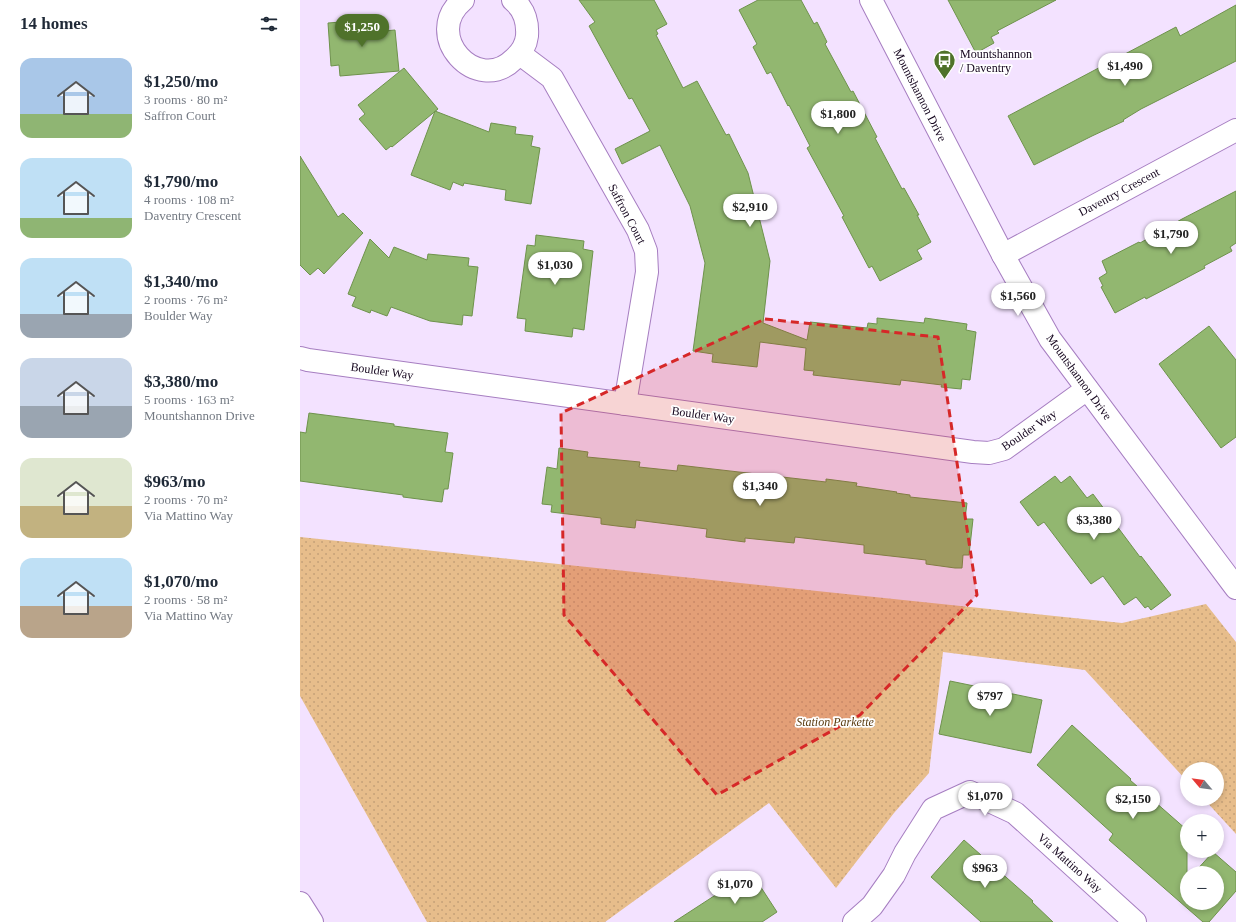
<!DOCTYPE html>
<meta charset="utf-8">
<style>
:root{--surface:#fff;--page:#f2f2f3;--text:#1f2937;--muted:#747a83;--accent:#4f722a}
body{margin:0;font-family:"Times New Roman",serif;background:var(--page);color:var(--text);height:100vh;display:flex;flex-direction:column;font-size:15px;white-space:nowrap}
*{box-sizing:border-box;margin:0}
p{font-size:13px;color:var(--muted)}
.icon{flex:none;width:22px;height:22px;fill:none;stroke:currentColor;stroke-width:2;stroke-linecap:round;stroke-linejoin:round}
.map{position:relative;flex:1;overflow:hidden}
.panel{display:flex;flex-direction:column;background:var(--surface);width:300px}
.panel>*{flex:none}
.needle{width:26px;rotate:299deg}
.fabs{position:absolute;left:880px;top:762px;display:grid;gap:8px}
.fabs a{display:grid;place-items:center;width:44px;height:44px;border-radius:50%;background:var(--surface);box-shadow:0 2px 6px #0003;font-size:20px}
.price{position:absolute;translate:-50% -34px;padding:0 9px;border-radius:14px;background:#fff;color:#222;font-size:13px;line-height:26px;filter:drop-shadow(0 1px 2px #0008)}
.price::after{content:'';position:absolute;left:50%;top:24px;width:12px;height:9px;margin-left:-6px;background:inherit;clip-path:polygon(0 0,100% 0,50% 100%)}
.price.on{background:var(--accent);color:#fff}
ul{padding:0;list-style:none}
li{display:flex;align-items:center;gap:12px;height:100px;padding:0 20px}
li span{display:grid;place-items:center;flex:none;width:112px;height:80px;border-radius:12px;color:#555}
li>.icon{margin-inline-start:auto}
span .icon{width:48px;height:48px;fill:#fffc;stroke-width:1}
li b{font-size:17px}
h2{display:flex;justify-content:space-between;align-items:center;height:48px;padding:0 20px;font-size:17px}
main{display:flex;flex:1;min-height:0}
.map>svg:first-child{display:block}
.green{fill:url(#green-dots)}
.building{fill:#92b770;stroke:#6e924c}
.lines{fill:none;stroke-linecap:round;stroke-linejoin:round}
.minor-casing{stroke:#a67ec1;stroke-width:24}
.minor{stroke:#fff;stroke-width:22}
.marked{fill:#d62828;fill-opacity:0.2;stroke:#d62828;stroke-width:3;stroke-dasharray:8 5;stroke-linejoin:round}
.labels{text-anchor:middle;stroke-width:3.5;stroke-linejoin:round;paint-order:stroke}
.poi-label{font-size:12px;fill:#15061e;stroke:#fff;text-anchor:start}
.street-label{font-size:12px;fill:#15061e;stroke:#fff}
.park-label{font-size:12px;font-style:italic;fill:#5a3b0f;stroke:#fff}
</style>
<main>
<section class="panel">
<h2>14 homes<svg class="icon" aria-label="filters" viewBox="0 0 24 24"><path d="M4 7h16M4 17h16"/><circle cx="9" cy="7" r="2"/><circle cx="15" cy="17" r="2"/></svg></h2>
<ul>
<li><span style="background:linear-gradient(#a9c7e8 70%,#8fb573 0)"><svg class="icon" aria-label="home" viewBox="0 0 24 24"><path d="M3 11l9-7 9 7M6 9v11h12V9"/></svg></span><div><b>$1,250/mo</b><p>3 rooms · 80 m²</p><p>Saffron Court</p></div></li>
<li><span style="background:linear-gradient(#bfe0f5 75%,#8fb573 0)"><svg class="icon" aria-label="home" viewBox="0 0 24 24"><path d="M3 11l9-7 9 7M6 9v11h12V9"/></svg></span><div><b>$1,790/mo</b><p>4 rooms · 108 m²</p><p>Daventry Crescent</p></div></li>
<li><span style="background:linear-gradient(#bfe0f5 70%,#9aa5b1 0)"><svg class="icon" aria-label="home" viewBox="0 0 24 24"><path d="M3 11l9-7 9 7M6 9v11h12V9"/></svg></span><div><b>$1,340/mo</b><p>2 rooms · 76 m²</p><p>Boulder Way</p></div></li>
<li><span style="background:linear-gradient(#c9d6e8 60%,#9aa5b1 0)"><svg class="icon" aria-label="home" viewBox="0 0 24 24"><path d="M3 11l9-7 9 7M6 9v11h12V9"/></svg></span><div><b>$3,380/mo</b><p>5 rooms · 163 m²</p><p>Mountshannon Drive</p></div></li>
<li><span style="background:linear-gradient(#dfe7d0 60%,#c2b280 0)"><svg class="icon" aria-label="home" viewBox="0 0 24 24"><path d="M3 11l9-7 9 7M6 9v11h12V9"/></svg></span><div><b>$963/mo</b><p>2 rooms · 70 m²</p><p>Via Mattino Way</p></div></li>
<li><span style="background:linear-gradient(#bfe0f5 60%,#b9a48a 0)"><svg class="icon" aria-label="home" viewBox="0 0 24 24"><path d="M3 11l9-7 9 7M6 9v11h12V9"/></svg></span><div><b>$1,070/mo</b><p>2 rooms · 58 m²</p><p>Via Mattino Way</p></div></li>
</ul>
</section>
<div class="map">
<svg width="936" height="922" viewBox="0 0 936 922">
<defs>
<pattern id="green-dots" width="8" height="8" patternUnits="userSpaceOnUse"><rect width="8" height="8" fill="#e7bd8b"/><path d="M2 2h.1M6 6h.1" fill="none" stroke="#c5a178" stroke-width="1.8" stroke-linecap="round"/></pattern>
</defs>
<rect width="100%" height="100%" fill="#f3e2ff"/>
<polygon class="green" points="0,537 822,623 906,604 936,642 936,834 904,799 917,799 917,769 887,769 887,781 785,670 643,652 629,773 594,813 536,888 469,803 305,922 127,922 0,696"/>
<g class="building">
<polygon points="279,0 354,0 367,24 356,30 358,34 356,35 383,88 397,81 426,135 429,134 448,173 470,261 463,323 507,340 510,322 567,328 568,323 577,324 577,318 624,323 625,318 667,324 666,330 676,332 670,380 662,379 661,389 641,387 642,385 601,380 600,385 513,375 514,371 504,370 506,348 460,342 457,367 412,362 413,354 393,351 405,263 390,206 360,145 322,164 315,149 350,131 332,98 329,99 289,26 295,22"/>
<polygon points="458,0 501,0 514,24 517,22 527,42 525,44 551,92 553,91 577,137 575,138 602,189 604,188 619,215 617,215 631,242 617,250 622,259 580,281 572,266 569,268 542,217 544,216 507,148 510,146 489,105 488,106 471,72 467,74 453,47 457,44 439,10"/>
<polygon points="648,0 756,0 697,31 699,33 691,37 694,43 676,53"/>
<polygon points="936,5 936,61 841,109 823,120 824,121 792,136 734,165 708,116 876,27 880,36"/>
<polygon points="80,19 74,32 95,30 99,71 40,76 39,65 31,66 28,23"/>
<polygon points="104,68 138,109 92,147 91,146 86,150 59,119 65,114 58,105"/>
<polygon points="135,111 189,132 191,123 216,127 215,134 233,136 231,146 240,148 231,204 205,200 206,190 164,183 163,186 153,182 150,190 111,175"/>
<polygon points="0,156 38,217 43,213 63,233 24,274 18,268 10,275 0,265"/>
<polygon points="936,191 936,243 930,247 932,251 904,266 905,268 873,285 846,299 845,297 815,313 801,287 803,286 799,278 807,273 802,261 839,242 840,243 882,219"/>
<polygon points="236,235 284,241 283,249 293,251 284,330 273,328 272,337 225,331 226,319 217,318 227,245 235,246"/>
<polygon points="70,239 89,258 94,247 127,260 128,254 169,258 168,266 178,267 172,316 163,315 162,325 130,321 91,307 87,316 71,310 70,313 52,306 56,297 48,294"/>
<polygon points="909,326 936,360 936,437 921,448 859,364"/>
<polygon points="9,413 94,424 94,426 148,433 145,452 153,453 148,489 144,489 142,502 103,497 103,495 0,481 0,432 6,433"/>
<polygon points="259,448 288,452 287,457 340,462 339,467 377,471 378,465 526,482 526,479 557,483 556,486 597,492 596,493 610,495 610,497 667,503 665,519 673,519 669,555 663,555 662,568 655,568 626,564 626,560 564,553 564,545 495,537 494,543 445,538 445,542 406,537 407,529 336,520 335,528 317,526 301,524 301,518 251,512 252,505 242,504 247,467 257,469"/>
<polygon points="755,476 761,483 770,476 787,498 793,494 840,557 841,556 871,595 851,610 848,606 845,608 836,597 824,605 803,576 791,584 744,522 738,526 720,502"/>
<polygon points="650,681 742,700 731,753 639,734"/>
<polygon points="772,725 831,779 830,780 887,830 887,903 917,903 917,873 894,873 913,852 936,872 936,891 909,922 903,922 809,840 813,834 737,765"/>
<polygon points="664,840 733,901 732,902 753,922 681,922 631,877"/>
<polygon points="451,872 477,912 462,922 374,922"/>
</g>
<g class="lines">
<defs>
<g id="minor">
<path d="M163,0c-42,35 14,96 51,59 7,-6 12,-14 13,-23 1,-14 -3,-27 -14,-36"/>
<polyline points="571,0 703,255 750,339 936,588"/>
<polyline points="220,54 252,78 338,230 346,251 347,272 325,404"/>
<polyline points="703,255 936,130"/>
<polyline points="0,358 8,360 673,452 689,453 704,449 787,389"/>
<polyline points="0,903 12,922"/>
<polyline points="554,922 572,906 594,875 605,853 633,809 670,792 715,813 835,922"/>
</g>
</defs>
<use href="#minor" class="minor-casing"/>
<use href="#minor" class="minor"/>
</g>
<path class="marked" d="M465,319l173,18 39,258 -117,120 -143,80 -153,-180 -3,-202z"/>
<defs>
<symbol id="bus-pin" viewBox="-11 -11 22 30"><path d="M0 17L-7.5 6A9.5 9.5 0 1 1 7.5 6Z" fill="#4f722a" stroke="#fff"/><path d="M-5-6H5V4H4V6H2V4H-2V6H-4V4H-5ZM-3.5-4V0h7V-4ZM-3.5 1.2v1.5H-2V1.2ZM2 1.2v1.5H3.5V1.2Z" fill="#fff"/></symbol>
</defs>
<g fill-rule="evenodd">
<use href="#bus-pin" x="632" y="48" width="25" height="34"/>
</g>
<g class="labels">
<g class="poi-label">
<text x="660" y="58">Mountshannon<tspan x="660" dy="14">/ Daventry</tspan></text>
</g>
<g class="street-label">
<text transform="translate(620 95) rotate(63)" y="4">Mountshannon Drive</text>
<text transform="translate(819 192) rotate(-28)" y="4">Daventry Crescent</text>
<text transform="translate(327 214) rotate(62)" y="4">Saffron Court</text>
<text transform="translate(82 371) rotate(8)" y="4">Boulder Way</text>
<text transform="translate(779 377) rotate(54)" y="4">Mountshannon Drive</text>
<text transform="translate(403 415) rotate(8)" y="4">Boulder Way</text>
<text transform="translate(729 430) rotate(-34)" y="4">Boulder Way</text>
<text transform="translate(770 863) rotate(42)" y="4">Via Mattino Way</text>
</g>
<g class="park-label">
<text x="535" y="726">Station Parkette</text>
</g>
</g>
</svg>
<div class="fabs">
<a><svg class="needle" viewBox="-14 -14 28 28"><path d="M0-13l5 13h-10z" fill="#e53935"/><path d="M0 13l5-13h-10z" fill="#747a83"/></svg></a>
<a>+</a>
<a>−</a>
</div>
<b class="price on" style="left:62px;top:48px">$1,250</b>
<b class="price" style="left:825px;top:87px">$1,490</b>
<b class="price" style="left:538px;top:135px">$1,800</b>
<b class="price" style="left:450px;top:228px">$2,910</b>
<b class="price" style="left:871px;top:255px">$1,790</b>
<b class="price" style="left:255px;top:286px">$1,030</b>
<b class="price" style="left:718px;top:317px">$1,560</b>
<b class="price" style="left:460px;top:507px">$1,340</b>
<b class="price" style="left:794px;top:541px">$3,380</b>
<b class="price" style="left:690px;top:717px">$797</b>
<b class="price" style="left:685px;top:817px">$1,070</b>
<b class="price" style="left:833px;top:820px">$2,150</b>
<b class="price" style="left:685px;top:889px">$963</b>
<b class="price" style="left:435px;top:905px">$1,070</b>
</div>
</main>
